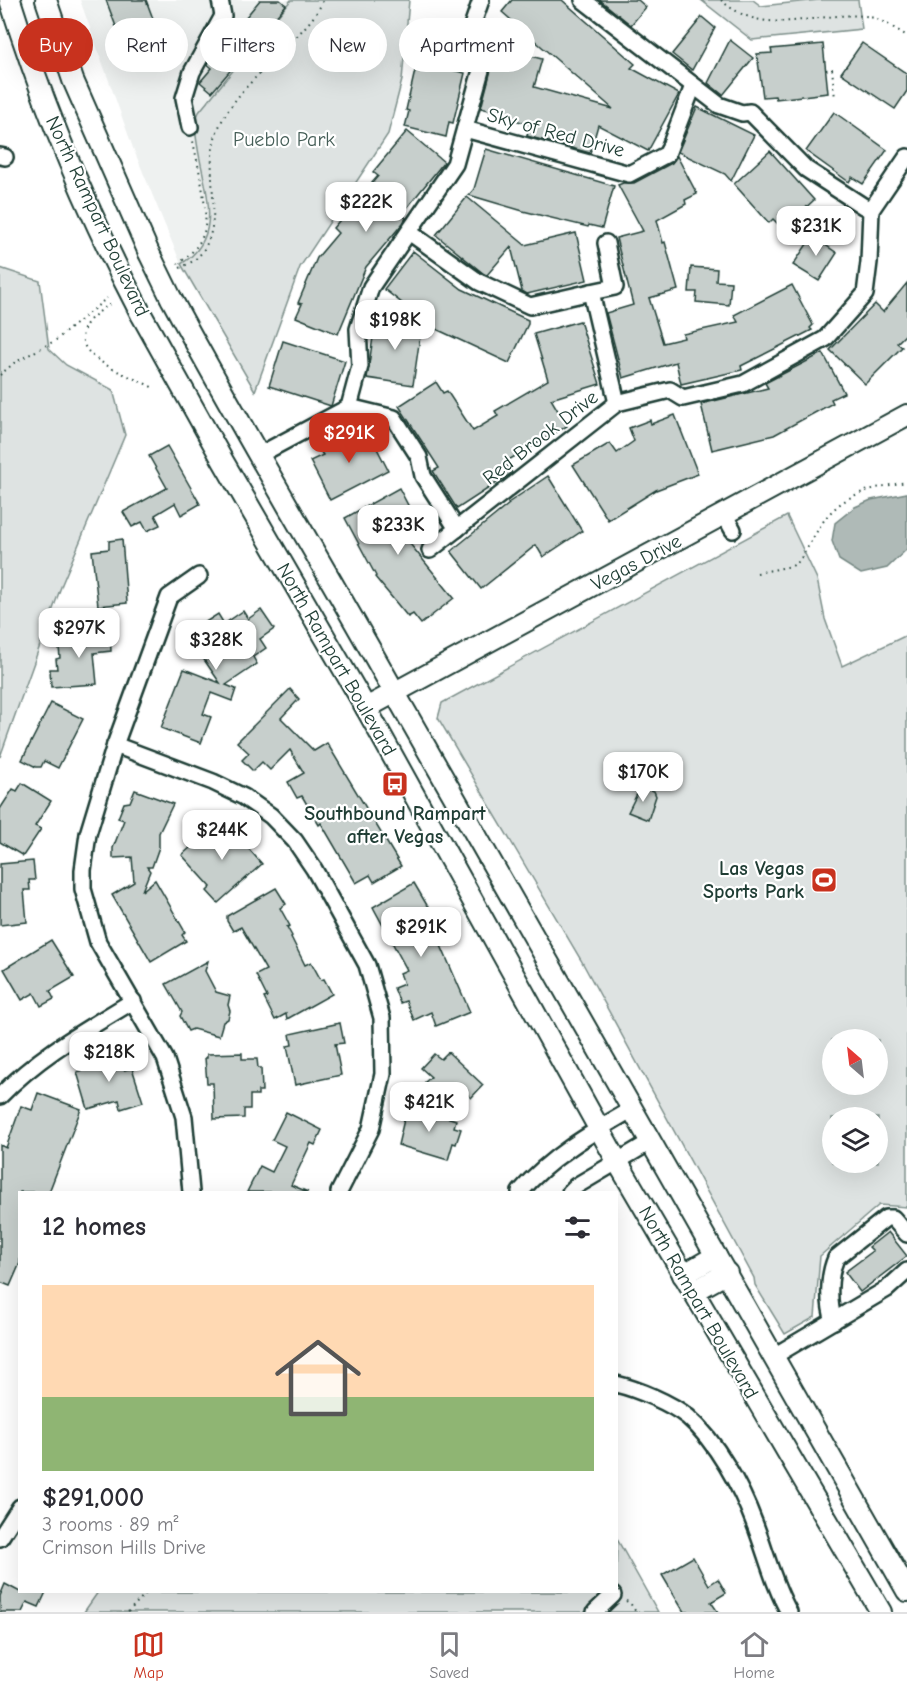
<!DOCTYPE html>
<meta charset="utf-8">
<style>
:root{--surface:#fff;--page:#f7f7f7;--text:#2b2b33;--muted:#7c7c81;--line:#e1e1e2;--accent:#c8321e}
body{margin:0;font-family:"Comic Neue",sans-serif;background:var(--page);color:var(--text);height:100vh;display:flex;flex-direction:column;font-size:22px;white-space:nowrap}
*{box-sizing:border-box;margin:0}
p{font-size:20px;color:var(--muted)}
.icon{flex:none;width:33px;height:33px;fill:none;stroke:currentColor;stroke-width:2;stroke-linecap:round;stroke-linejoin:round}
.map{position:relative;flex:1;overflow:hidden}
.drawer{position:absolute;left:18px;top:1191px;width:600px;height:402px;display:flex;flex-direction:column;background:var(--surface);border-radius:0px;box-shadow:0 6px 24px #0002}
.drawer>*{flex:none}
.banner{position:absolute;left:18px;top:18px;width:600px;height:54px;display:flex;gap:12px}
.needle{width:39px;rotate:332deg}
.buttons{position:absolute;left:822px;top:1029px;display:grid;gap:12px}
.buttons a{display:grid;place-items:center;width:66px;height:66px;border-radius:50%;background:var(--surface);box-shadow:0 6px 24px #0002;font-size:30px}
.price{position:absolute;translate:-50% -51px;padding:0 14px;border-radius:12px;background:#fff;color:#222;font-size:20px;line-height:39px;filter:drop-shadow(0 2px 3px #0008)}
.price::after{content:'';position:absolute;left:50%;top:36px;width:18px;height:14px;margin-left:-9px;background:inherit;clip-path:polygon(0 0,100% 0,50% 100%)}
.price.active{background:var(--accent);color:#fff}
ul{padding:0;list-style:none}
li{display:grid;align-content:center;gap:12px;height:318px;padding:0 24px}
li span{display:grid;place-items:center;height:186px;border-radius:0px;color:#555}
li>.icon{margin-inline-start:auto}
span .icon{width:108px;height:108px;fill:#fffc;stroke-width:1}
li b{font-size:26px}
h2{display:flex;justify-content:space-between;align-items:center;height:72px;padding:0 24px;font-size:26px}
.tag{padding:0 21px;border-radius:27px;background:var(--surface);box-shadow:0 6px 24px #0002;font-size:21px;line-height:54px}
.tag.active{background:var(--accent);color:#fff}
.dock{display:flex;justify-content:space-around;align-items:center;height:84px;border-top:2px solid var(--line);background:var(--surface);font-size:16px;color:var(--muted)}
.dock a{display:grid;justify-items:center;gap:3px}
.dock .active{color:var(--accent)}
.map>svg:first-child{display:block}
.built{fill:#eef1f0}
.green{fill:#dee3e2;stroke:#7e908b;stroke-width:1.5;fill-rule:evenodd}
.water{fill:#afbab7;stroke:#758883;stroke-width:1.5}
.building{fill:#c7cfcc;stroke:#1f3d34;stroke-width:1.5}
.lines{fill:none;stroke-linecap:round;stroke-linejoin:round}
.minor-casing{stroke:#1f3d34;stroke-width:20}
.major-casing{stroke:#1f3d34;stroke-width:24}
.path{stroke:#1f3d34;stroke-width:2;stroke-dasharray:1.5 4.5;stroke-linecap:butt}
.minor{stroke:#fff;stroke-width:15}
.major{stroke:#fff;stroke-width:20}
.major-bridge-casing{stroke:#1f3d34;stroke-width:24;stroke-linecap:butt}
.major-bridge{stroke:#fff;stroke-width:20}
.labels{text-anchor:middle;stroke-width:4.5;stroke-linejoin:round;paint-order:stroke}
.street-label{font-size:20px;fill:#1f3d34;stroke:#fff}
.park-label{font-size:20px;fill:#455e57;stroke:#fff}
.poi-label{font-size:20px;font-weight:bold;fill:#1f3d34;stroke:#fff}
</style>
<div class="map">
<svg width="907" height="1612" viewBox="0 0 907 1612">
<rect width="100%" height="100%" fill="#fff"/>
<filter id="ink" filterUnits="userSpaceOnUse"><feTurbulence type="fractalNoise" baseFrequency=".0167" numOctaves="2"/><feDisplacementMap in="SourceGraphic" scale="12" xChannelSelector="R" yChannelSelector="G"/><feConvolveMatrix kernelMatrix="1 2 1 2 8 2 1 2 1" color-interpolation-filters="sRGB"/></filter>
<g filter="url(#ink)">
<polygon class="built" points="80,0 291,0 198,112 196,119 209,222 204,242 198,252 181,264 133,148"/>
<g class="green">
<path d="M291,0h118l-7,80 -14,54 -88,133 -45,124 -74,-127c44,-27 24,-73 17,-115 -2,-13 -5,-24 1,-37z"/>
<polygon points="701,0 753,0 761,6 819,0 858,0 862,29 752,40"/>
<polygon points="0,268 40,281 49,349 66,365 113,390 125,435 62,584 0,757"/>
<path d="M787,516l30,63 8,40 17,47 65,-31v572l-28,-2 -59,51 -5,61 -30,17 -30,-49 -1,-7 -173,-318 -143,-242 4,-15zM832,1040h46v44h-46zM832,1118h46v44h-46z"/>
<polygon points="617,1539 658,1612 84,1612 98,1592 616,1592"/>
</g>
<polygon class="water" points="907,493 907,549 887,568 861,574 839,560 832,541 835,523 855,507 871,500"/>
<g class="building">
<polygon points="106,0 146,0 164,48 129,61"/>
<polygon points="260,0 280,0 286,5 212,92 200,82 212,68 207,64"/>
<polygon points="512,0 562,0 635,64 631,68 679,94 648,151 598,125 590,153 527,136 530,124 510,119 511,116 481,108 497,47 542,59 534,87 613,109 502,12"/>
<polygon points="600,0 638,0 646,7 631,25"/>
<polygon points="702,17 715,28 692,70 672,54"/>
<polygon points="730,40 753,58 723,95 708,83"/>
<polygon points="862,43 907,74 907,91 895,109 841,73"/>
<polygon points="823,44 828,93 776,99 775,96 763,97 757,54 772,53 771,49"/>
<polygon points="417,62 465,73 453,123 449,122 446,137 405,127 409,111 406,110"/>
<polygon points="697,107 754,135 731,181 725,174 678,152"/>
<polygon points="834,112 887,150 863,184 852,177 849,182 806,151"/>
<polygon points="407,131 444,162 402,214 406,218 403,223 366,267 338,334 296,317 302,304 298,303 317,258 338,233 333,228 378,176 373,172"/>
<polygon points="486,149 614,186 602,228 589,225 588,227 523,211 469,195 474,189"/>
<polygon points="770,151 814,200 783,229 773,219 769,223 734,184"/>
<polygon points="677,156 697,194 685,200 686,204 657,220 663,243 665,242 678,290 649,298 663,343 684,338 683,334 738,322 734,315 792,285 813,325 810,328 812,330 741,366 742,370 681,384 676,362 623,378 606,313 633,305 616,238 643,231 618,185 623,183 634,183 672,163"/>
<polygon points="467,197 525,245 576,233 587,280 527,294 522,291 511,247 487,275 484,274 436,235"/>
<polygon points="815,232 827,239 824,244 837,253 819,281 793,265"/>
<polygon points="413,251 462,289 528,320 528,324 509,363 434,328 384,289"/>
<polygon points="691,267 717,269 716,281 731,282 729,305 696,302 697,292 689,292"/>
<polygon points="907,283 907,333 897,343 902,347 865,384 830,350 875,304 883,312"/>
<polygon points="376,317 422,323 413,385 367,378"/>
<polygon points="580,321 600,384 551,399 567,426 505,462 512,473 457,509 433,471 439,468 399,406 436,382 443,393 447,391 473,431 498,416 495,411 548,380 534,334"/>
<polygon points="283,341 345,361 331,406 269,386"/>
<polygon points="823,353 844,393 831,399 833,403 774,435 712,450 701,404 768,388 765,383"/>
<polygon points="675,415 698,474 656,490 608,520 573,465 610,443 617,453 634,441 629,428 650,420 651,424"/>
<polygon points="366,427 388,470 330,500 310,461 323,455 320,451"/>
<polygon points="167,446 200,504 181,515 175,503 155,515 160,525 147,531 142,522 132,527 123,512 167,488 149,456"/>
<polygon points="548,476 582,531 543,557 536,545 481,589 451,551 509,504 508,503"/>
<polygon points="399,488 421,530 406,539 454,598 421,624 413,614 408,617 375,577 376,576 345,518"/>
<polygon points="122,539 127,603 98,606 92,551 109,549 109,541"/>
<polygon points="261,610 274,629 260,639 266,648 253,657 257,664 226,685 236,689 232,701 211,693 203,714 211,717 201,743 161,728 184,669 220,683 196,648 198,644 212,635 204,623 218,614 224,624 243,611 248,619"/>
<polygon points="110,632 111,651 94,653 97,684 51,687 50,669 57,669 56,659 60,658 58,636"/>
<polygon points="290,689 299,699 281,718 314,751 327,743 401,866 374,882 370,875 356,883 321,823 319,825 302,796 297,798 288,782 304,773 290,750 270,770 262,762 253,771 242,760 249,753 237,742"/>
<polygon points="51,703 83,719 58,768 44,761 41,767 36,767 22,760"/>
<polygon points="22,783 51,801 35,826 41,829 23,856 0,842 0,809 13,789 17,791"/>
<polygon points="641,786 654,791 656,796 648,820 628,812"/>
<polygon points="135,790 173,804 159,833 159,847 152,867 147,867 150,871 142,891 155,880 185,932 182,935 186,941 151,962 112,895 134,882 132,857 113,858 113,848 124,820 118,818 124,803 130,802"/>
<polygon points="231,824 243,837 241,840 262,864 218,903 207,891 211,887 182,855 211,829 217,836"/>
<polygon points="33,861 35,880 29,880 30,890 24,890 27,922 0,925 0,864"/>
<polygon points="414,883 442,931 436,934 470,1012 436,1026 431,1012 414,1020 406,1001 400,1003 394,988 404,984 400,973 407,970 373,907"/>
<polygon points="276,888 286,904 280,908 290,926 287,927 292,936 291,937 305,965 311,962 321,980 324,979 332,994 287,1019 286,1014 275,1020 264,998 267,997 256,975 266,970 241,927 233,931 227,921 227,916"/>
<polygon points="51,940 74,977 50,991 54,999 41,1006 34,993 22,1000 4,969"/>
<polygon points="208,961 205,971 216,992 230,996 228,1005 230,1011 228,1019 223,1022 219,1036 193,1029 188,1031 180,1016 182,1012 166,984"/>
<polygon points="340,1023 344,1043 335,1044 341,1075 295,1085 287,1046 292,1045 290,1034"/>
<polygon points="96,1051 98,1057 109,1053 111,1060 120,1057 124,1070 132,1068 143,1102 121,1109 119,1100 88,1109 77,1072 90,1068 86,1055"/>
<polygon points="448,1052 483,1085 471,1098 462,1089 454,1098 440,1084 434,1090 425,1082 431,1077 421,1068 434,1054 441,1059"/>
<polygon points="242,1053 242,1059 257,1059 258,1068 261,1068 262,1091 258,1091 258,1095 250,1095 250,1109 244,1109 244,1118 214,1119 213,1083 207,1083 205,1058 207,1058 207,1054"/>
<polygon points="38,1093 81,1109 49,1192 20,1192 20,1263 10,1286 0,1282 0,1145 6,1148 21,1106 32,1110"/>
<polygon points="415,1107 456,1120 454,1127 461,1129 456,1144 453,1143 448,1160 398,1145 406,1111 413,1113"/>
<polygon points="286,1112 322,1130 315,1145 311,1143 291,1185 308,1192 247,1192 260,1166 272,1172 285,1146 272,1140"/>
<polygon points="888,1232 907,1256 860,1292 845,1272 873,1251 869,1247"/>
<polygon points="693,1557 709,1585 718,1579 726,1593 711,1602 718,1612 684,1612 662,1575"/>
<polygon points="5,1584 20,1592 46,1592 39,1607 27,1602 22,1612 0,1612 0,1596"/>
</g>
<g class="lines">
<defs>
<g id="minor">
<polyline points="583,0 719,105 742,113 750,112 806,169 863,206 871,210"/>
<polyline points="190,127 184,98 192,72 223,16 220,0"/>
<polyline points="465,129 629,174 667,154 693,86"/>
<polyline points="0,156 5,157"/>
<polyline points="409,232 479,282 530,306 591,292 617,403"/>
<polyline points="591,292 615,287 606,243"/>
<polyline points="349,407 360,366 358,329 371,287 455,164 483,63 481,52 471,46 472,26 481,0"/>
<polyline points="349,407 394,418 419,457 423,476 457,529"/>
<polyline points="259,455 349,407"/>
<polyline points="724,514 733,530"/>
<polyline points="430,550 617,403 670,390 683,398 743,384 825,339 865,294 869,262 871,210 907,157"/>
<polyline points="115,745 213,782 244,797 271,816 295,841 314,869 367,965 382,1018 383,1074 371,1129 339,1192"/>
<path d="M0,1096c40,-41 84,-65 133,-95"/>
<polyline points="191,1192 184,1117 165,1058 98,942 83,889 83,870 88,834 115,745 169,597 199,576"/>
<path d="M520,1192c30,-35 71,-59 111,-82"/>
<polyline points="570,1192 576,1186 650,1142"/>
<path d="M834,1321c-6,-18 -6,-45 2,-63l50,-40h7l14,16"/>
<polyline points="774,1356 887,1289 907,1271"/>
<path d="M616,1384c21,5 55,19 72,33 28,24 53,70 66,105 12,30 19,62 35,90"/>
<polyline points="0,1538 20,1507"/>
<polyline points="595,1612 613,1595"/>
</g>
<g id="major">
<path d="M10,0c29,93 66,184 109,271"/>
<polyline points="46,0 73,80 149,253"/>
<path d="M171,298c72,134 151,265 225,397 170,299 340,598 511,896"/>
<polyline points="141,314 223,461 366,708 617,1161 881,1612"/>
<polyline points="366,708 907,415"/>
<polyline points="683,1275 716,1256"/>
<polyline points="693,1292 727,1273"/>
</g>
</defs>
<use href="#minor" class="minor-casing"/>
<use href="#major" class="major-casing"/>
<g class="path">
<path d="M721,0c44,40 93,11 144,16 15,2 29,12 42,20"/>
<polyline points="826,70 832,69 835,98"/>
<path d="M178,264c10,-8 20,-16 25,-29 8,-18 -6,-73 -10,-94"/>
<path d="M180,268c8,-4 17,-8 22,-16 25,-35 -2,-84 17,-125 16,-36 51,-61 77,-90 10,-11 22,-23 27,-37"/>
<path d="M110,304c-7,5 -16,11 -22,18 -26,36 46,53 67,67"/>
<polyline points="0,375 14,363 56,340 107,298"/>
<path d="M757,573l35,-7 6,-4c9,-12 15,-25 23,-37 20,-32 51,-37 86,-43"/>
<polyline points="626,1601 630,1603 636,1612"/>
<polyline points="128,1612 147,1592"/>
</g>
<use href="#minor" class="minor"/>
<use href="#major" class="major"/>
<defs>
<g id="major-bridge">
<polyline points="149,253 171,298"/>
<polyline points="119,271 141,314"/>
</g>
</defs>
<use href="#major-bridge" class="major-bridge-casing"/>
<use href="#major-bridge" class="major-bridge"/>
</g>
</g>
<defs>
<symbol id="bus-square" viewBox="-11 -11 22 22"><rect x="-9" y="-9" width="18" height="18" rx="4" fill="#c8321e" stroke="#fff"/><path d="M-5-6H5V4H4V6H2V4H-2V6H-4V4H-5ZM-3.5-4V0h7V-4ZM-3.5 1.2v1.5H-2V1.2ZM2 1.2v1.5H3.5V1.2Z" fill="#fff"/></symbol>
<symbol id="stadium-square" viewBox="-11 -11 22 22"><rect x="-9" y="-9" width="18" height="18" rx="4" fill="#c8321e" stroke="#fff"/><path d="M0-5a6.5 5 0 1 0 0 10a6.5 5 0 1 0 0-10ZM-3.5-1.8h7v3.6h-7Z" fill="#fff"/></symbol>
</defs>
<g fill-rule="evenodd">
<use href="#bus-square" x="380" y="769" width="30" height="30"/>
<use href="#stadium-square" x="809" y="865" width="30" height="30"/>
</g>
<g class="labels">
<g class="street-label">
<text transform="translate(556 132) rotate(15)" y="7">Sky of Red Drive</text>
<text transform="translate(98 216) rotate(65)" y="7">North Rampart Boulevard</text>
<text transform="translate(540 437) rotate(-38)" y="7">Red Brook Drive</text>
<text transform="translate(636 562) rotate(-28)" y="7">Vegas Drive</text>
<text transform="translate(337 659) rotate(60)" y="7">North Rampart Boulevard</text>
<text transform="translate(699 1302) rotate(60)" y="7">North Rampart Boulevard</text>
</g>
<g class="park-label">
<text x="284" y="146">Pueblo Park</text>
</g>
<g class="poi-label">
<text x="395" y="820">Southbound Rampart<tspan x="395" dy="23">after Vegas</tspan></text>
<text x="804" y="875" text-anchor="end">Las Vegas<tspan x="804" dy="23">Sports Park</tspan></text>
</g>
</g>
</svg>
<div class="buttons">
<a><svg class="needle" viewBox="-14 -14 28 28"><path d="M0-13l5 13h-10z" fill="#e53935"/><path d="M0 13l5-13h-10z" fill="#7c7c81"/></svg></a>
<a><svg class="icon" aria-label="layers" viewBox="0 0 24 24"><path d="M12 4l9 5-9 5-9-5zM3 14l9 5 9-5"/></svg></a>
</div>
<b class="price" style="left:366px;top:233px">$222K</b>
<b class="price" style="left:816px;top:257px">$231K</b>
<b class="price" style="left:395px;top:351px">$198K</b>
<b class="price active" style="left:349px;top:464px">$291K</b>
<b class="price" style="left:398px;top:556px">$233K</b>
<b class="price" style="left:79px;top:659px">$297K</b>
<b class="price" style="left:216px;top:671px">$328K</b>
<b class="price" style="left:643px;top:803px">$170K</b>
<b class="price" style="left:222px;top:861px">$244K</b>
<b class="price" style="left:421px;top:958px">$291K</b>
<b class="price" style="left:109px;top:1083px">$218K</b>
<b class="price" style="left:429px;top:1133px">$421K</b>
<div class="banner">
<a class="tag active">Buy</a>
<a class="tag">Rent</a>
<a class="tag">Filters</a>
<a class="tag">New</a>
<a class="tag">Apartment</a>
</div>
<section class="drawer">
<h2>12 homes<svg class="icon" aria-label="filters" viewBox="0 0 24 24"><path d="M4 7h16M4 17h16"/><circle cx="9" cy="7" r="2"/><circle cx="15" cy="17" r="2"/></svg></h2>
<ul>
<li><span style="background:linear-gradient(#ffd9b3 60%,#8fb573 0)"><svg class="icon" aria-label="home" viewBox="0 0 24 24"><path d="M3 11l9-7 9 7M6 9v11h12V9"/></svg></span><div><b>$291,000</b><p>3 rooms · 89 m²</p><p>Crimson Hills Drive</p></div></li>
</ul>
</section>
</div>
<nav class="dock">
<a class="active"><svg class="icon" aria-label="map" viewBox="0 0 24 24"><path d="M3 6l6-2 6 2 6-2v14l-6 2-6-2-6 2zM9 4v14M15 6v14"/></svg>Map</a>
<a><svg class="icon" aria-label="saved" viewBox="0 0 24 24"><path d="M7 4h10v16l-5-4-5 4z"/></svg>Saved</a>
<a><svg class="icon" aria-label="home" viewBox="0 0 24 24"><path d="M3 11l9-7 9 7M6 9v11h12V9"/></svg>Home</a>
</nav>
